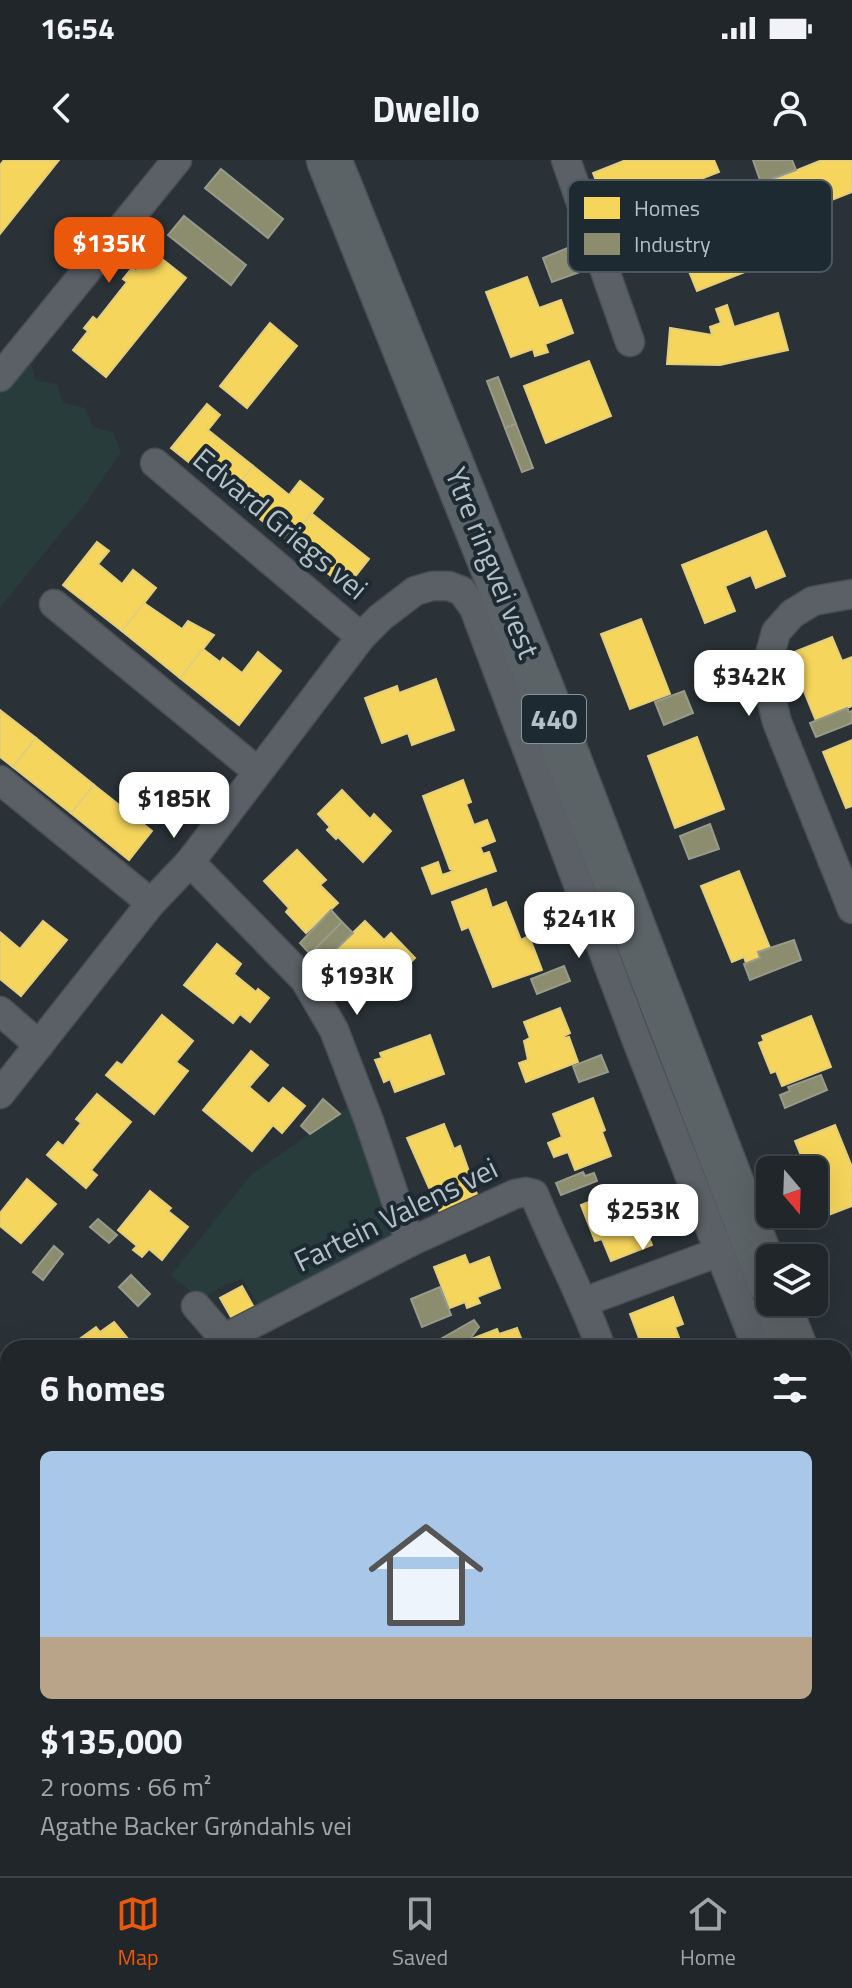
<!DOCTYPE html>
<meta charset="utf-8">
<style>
:root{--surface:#202629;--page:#282e31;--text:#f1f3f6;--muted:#a2a5a8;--line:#3d4346;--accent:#ea580c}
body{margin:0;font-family:"Titillium Web",sans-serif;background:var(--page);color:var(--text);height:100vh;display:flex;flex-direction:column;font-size:30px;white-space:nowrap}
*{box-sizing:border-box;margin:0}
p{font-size:26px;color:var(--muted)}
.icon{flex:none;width:44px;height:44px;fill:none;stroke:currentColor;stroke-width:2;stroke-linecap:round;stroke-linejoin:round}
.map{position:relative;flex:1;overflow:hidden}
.details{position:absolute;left:0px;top:1180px;width:852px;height:536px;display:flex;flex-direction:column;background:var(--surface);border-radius:24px 24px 0 0;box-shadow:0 8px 32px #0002,0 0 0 2px var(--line)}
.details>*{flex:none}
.needle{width:52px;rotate:161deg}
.fabs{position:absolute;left:756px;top:996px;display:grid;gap:16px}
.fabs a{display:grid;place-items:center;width:72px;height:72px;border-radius:12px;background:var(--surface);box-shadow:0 8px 32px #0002,0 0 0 2px var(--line);font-size:40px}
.price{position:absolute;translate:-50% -68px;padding:0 18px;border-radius:16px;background:#fff;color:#222;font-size:26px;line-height:52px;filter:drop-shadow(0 2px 4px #0008)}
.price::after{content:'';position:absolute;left:50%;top:48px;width:24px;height:18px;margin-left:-12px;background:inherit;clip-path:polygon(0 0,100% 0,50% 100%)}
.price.current{background:var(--accent);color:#fff}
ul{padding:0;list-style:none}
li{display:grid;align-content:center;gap:16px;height:424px;padding:0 40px}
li+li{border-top:2px solid var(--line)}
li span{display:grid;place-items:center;height:248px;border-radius:12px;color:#555}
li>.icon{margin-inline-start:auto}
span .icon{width:144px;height:144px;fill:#fffc;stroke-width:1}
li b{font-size:34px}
h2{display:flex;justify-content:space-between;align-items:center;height:96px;padding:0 40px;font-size:34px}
.status{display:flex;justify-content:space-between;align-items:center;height:56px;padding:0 40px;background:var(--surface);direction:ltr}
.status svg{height:22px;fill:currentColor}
header{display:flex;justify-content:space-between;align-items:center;height:104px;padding:0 40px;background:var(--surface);font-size:36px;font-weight:700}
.tabs{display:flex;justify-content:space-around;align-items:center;height:112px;border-top:2px solid var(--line);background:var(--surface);font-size:22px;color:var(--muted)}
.tabs a{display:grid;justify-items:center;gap:4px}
.tabs .current{color:var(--accent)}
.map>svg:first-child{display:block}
.green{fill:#273c3b}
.homes{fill:#f6d55c;stroke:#e2ce7c;stroke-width:2}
.industry{fill:#8c8c6e;stroke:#989b89;stroke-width:2}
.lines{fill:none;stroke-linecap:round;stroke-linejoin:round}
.street-casing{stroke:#484e52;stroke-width:31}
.secondary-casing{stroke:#484e52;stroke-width:43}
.primary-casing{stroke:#484f54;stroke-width:47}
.street{stroke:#5a6065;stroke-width:28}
.secondary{stroke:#5e646a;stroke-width:40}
.primary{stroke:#5c6367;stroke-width:44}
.labels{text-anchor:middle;stroke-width:8;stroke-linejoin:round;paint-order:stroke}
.shield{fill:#1d2a32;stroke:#87929b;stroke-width:2}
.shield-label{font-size:28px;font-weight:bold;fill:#b4bfc8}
.street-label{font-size:30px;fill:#b4bfc8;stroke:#1d2a32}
.key{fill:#1d2a32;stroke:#4a575f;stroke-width:2}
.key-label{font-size:22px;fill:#b4bfc8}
</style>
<div class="status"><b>16:54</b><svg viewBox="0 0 49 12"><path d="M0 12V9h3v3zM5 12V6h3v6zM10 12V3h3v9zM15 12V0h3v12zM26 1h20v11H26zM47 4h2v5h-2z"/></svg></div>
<header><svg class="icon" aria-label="back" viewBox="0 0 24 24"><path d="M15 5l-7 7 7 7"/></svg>Dwello<svg class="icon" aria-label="person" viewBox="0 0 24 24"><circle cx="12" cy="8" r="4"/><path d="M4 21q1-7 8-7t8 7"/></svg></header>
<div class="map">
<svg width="852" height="1716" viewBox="0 0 852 1716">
<rect width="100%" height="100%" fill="#2a3237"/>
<g class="green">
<polygon points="29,195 35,220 57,224 63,243 85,248 93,267 113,272 121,292 88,340 0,447 0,222"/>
<polygon points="349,946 395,1063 389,1078 261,1150 243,1119 224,1125 201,1140 171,1115 251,1015"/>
</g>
<g class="homes">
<polygon points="4,0 59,0 0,74 0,5"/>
<polygon points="626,0 714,0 719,12 639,43 637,39 608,51 593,13"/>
<polygon points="822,0 852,0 852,32 789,57 775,19"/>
<polygon points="721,47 739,91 762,81 770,102 697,131 671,67"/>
<polygon points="152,91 186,118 106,217 73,190 88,171 84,168 93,157 97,160 127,122 123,119 132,108 136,111"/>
<polygon points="527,117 539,148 561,140 573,173 545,184 548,192 535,196 533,189 511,197 486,132"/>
<polygon points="727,145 734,167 778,153 788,190 720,205 667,204 670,168 712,175 710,167 721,163 716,149"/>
<polygon points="270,163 297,186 247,248 220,226"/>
<polygon points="589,201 611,256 546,283 524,226"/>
<polygon points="207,244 220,255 208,270 253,306 230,335 171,288"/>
<polygon points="253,306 289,335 300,321 323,339 289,382 230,335"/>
<polygon points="311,353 369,399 346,428 289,382"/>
<polygon points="766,371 785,416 756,428 751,415 725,426 735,451 705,463 682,405"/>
<polygon points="97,382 109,391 98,404 122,424 133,410 156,428 122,471 63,425"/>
<polygon points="144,443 182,469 188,461 214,475 180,518 122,471"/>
<polygon points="641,459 670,534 630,549 601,474"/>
<polygon points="832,477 842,501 852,497 852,546 816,561 789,494"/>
<polygon points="203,489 220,502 223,498 242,513 258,492 281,511 239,565 180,518"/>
<polygon points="436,519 454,570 412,585 408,573 382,583 365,538 397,526 399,533"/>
<polygon points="0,550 36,578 13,607 0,597"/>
<polygon points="697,577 724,649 675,668 648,596"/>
<polygon points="36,578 94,625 71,653 13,607"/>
<polygon points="852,580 852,646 846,648 823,592"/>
<polygon points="463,620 471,642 466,644 474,665 487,660 495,681 480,687 483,694 489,692 496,711 432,734 422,708 438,702 442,715 454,711 450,709 423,636"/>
<polygon points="94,625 152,671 129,700 71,653"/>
<polygon points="342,630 370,659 374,654 391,671 363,702 338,677 336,679 327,670 330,667 318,654"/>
<polygon points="297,690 326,720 320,725 338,743 306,773 286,752 289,748 264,721"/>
<polygon points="739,711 770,788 758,792 760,798 746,803 744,797 732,802 701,726"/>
<polygon points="486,729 492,748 506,742 521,780 529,776 542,810 493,827 469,767 462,770 452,742"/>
<polygon points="43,761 67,780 21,836 0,819 0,772 20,789"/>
<polygon points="365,761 384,780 391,773 415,798 399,814 403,817 381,838 356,811 349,819 328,797"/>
<polygon points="217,784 241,804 234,814 256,832 258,829 269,838 250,862 240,854 233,863 184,825"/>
<polygon points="560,848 570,873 564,876 565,878 569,877 578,902 526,922 519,903 528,900 524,881 530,878 524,862"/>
<polygon points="162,855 193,881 176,902 188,911 154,954 106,915 117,902 122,905"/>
<polygon points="811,856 831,907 782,926 776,911 771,913 759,883 764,881 762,876"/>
<polygon points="430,875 444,914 395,932 390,919 384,922 375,900 382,898 380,893"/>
<polygon points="251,891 268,905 249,927 269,944 283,928 305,946 282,973 273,965 252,991 203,950"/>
<polygon points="97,934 131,962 91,1010 97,1015 86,1028 47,995 58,982 63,986 81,963 76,959"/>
<polygon points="593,938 605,970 602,972 611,996 575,1010 568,992 554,997 548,983 562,977 553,954"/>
<polygon points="444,964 454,989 460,986 479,1040 441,1055 407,978"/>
<polygon points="835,965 852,1007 852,1046 826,1056 814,1028 814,1010 807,1010 795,981"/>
<polygon points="27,1019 56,1044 21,1083 0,1066 0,1053"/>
<polygon points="623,1028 636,1063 642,1061 652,1085 611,1101 602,1079 595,1081 581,1045"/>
<polygon points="150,1031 171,1048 168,1051 188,1067 162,1100 149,1089 142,1097 133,1090 137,1086 118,1070"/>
<polygon points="465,1095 469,1105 489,1097 500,1128 477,1137 480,1143 467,1148 465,1142 450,1148 434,1107"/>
<polygon points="242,1126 256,1151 235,1164 220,1138"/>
<polygon points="673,1137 683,1164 675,1167 683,1188 639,1188 636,1180 639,1178 630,1154"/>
<polygon points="114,1162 134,1186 67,1188 96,1167 100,1172"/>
<polygon points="517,1168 525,1188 474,1188 471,1179 497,1169 499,1174"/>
<polygon points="0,1278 8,1287 5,1297 8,1300 8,1318 0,1326"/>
<polygon points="87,1708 139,1708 143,1716 91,1716"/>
</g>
<g class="industry">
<polygon points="753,0 792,0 796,10 761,23"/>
<polygon points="221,9 283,59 268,78 205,28"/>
<polygon points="184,56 246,105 231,125 168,75"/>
<polygon points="570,87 580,112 552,122 543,98"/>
<polygon points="498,217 516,264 505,268 487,221"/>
<polygon points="516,264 533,308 522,312 505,268"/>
<polygon points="684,531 693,553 664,565 655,542"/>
<polygon points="847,548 849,552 852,551 852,563 816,577 810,563"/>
<polygon points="710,664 719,689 689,699 680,676"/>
<polygon points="331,750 342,762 310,794 300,783"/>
<polygon points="342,762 353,773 330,795 327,793 318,801 310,794"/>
<polygon points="794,780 801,800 750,820 744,804 760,798 758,792"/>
<polygon points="564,806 570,821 537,834 531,819"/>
<polygon points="601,895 608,912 579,922 573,906"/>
<polygon points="821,915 827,930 785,948 780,935 790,931 788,927"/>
<polygon points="323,939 340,954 310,974 301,966"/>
<polygon points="583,1012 585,1016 594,1013 597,1021 561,1035 556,1023"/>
<polygon points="98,1059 117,1075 109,1083 90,1067"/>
<polygon points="54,1086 63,1094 43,1120 33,1112"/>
<polygon points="131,1115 150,1134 138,1146 119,1127"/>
<polygon points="440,1127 451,1155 422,1167 411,1139"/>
<polygon points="474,1160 479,1167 467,1183 457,1188 432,1188 430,1185"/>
</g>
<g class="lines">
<defs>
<g id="street">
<polyline points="566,0 630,182"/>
<polyline points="0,217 177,0"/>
<polyline points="155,303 361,477"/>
<polyline points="852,434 813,441 792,454 776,472 765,513 777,562 852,749"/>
<polyline points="54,444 257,611"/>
<polyline points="0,620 151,743"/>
<polyline points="190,702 305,820 334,870 369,961 410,1082"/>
<polyline points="0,851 39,885"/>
<polyline points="0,934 151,743 190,702 361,477 381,457 415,431 432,426 449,426 462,431 474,448 637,881 757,1188"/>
<polyline points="584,1142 719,1092"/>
<polyline points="196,1146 232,1188"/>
<path d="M225,1178l185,-96 105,-48 11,-2 8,2c21,52 48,101 67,154"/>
<polyline points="0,1410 8,1419"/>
<polyline points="0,1510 8,1505"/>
<polyline points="218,1708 224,1716"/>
</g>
<g id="secondary">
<polyline points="844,1501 852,1497"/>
<polyline points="491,1716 502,1708"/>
</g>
<g id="primary">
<polyline points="329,0 542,530 770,1123"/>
<polyline points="777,1142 795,1188"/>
<polyline points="844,1317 852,1338"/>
<polyline points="844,1670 852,1665"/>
<polyline points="789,1716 803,1708"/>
</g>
</defs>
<use href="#street" class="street-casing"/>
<use href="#secondary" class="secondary-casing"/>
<use href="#primary" class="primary-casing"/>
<use href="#street" class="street"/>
<use href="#secondary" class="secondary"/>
<use href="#primary" class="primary"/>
</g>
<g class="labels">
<rect class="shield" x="522" y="535" width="64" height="48" rx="6"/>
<g class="shield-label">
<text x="554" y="569">440</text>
</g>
<g class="street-label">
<text transform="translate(280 364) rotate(40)" y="10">Edvard Griegs vei</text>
<text transform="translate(492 403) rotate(68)" y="10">Ytre ringvei vest</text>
<text transform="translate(396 1055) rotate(-26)" y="10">Fartein Valens vei</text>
</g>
</g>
<rect x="568" y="20" width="264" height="92" rx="12" class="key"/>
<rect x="584" y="37" width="36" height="22" fill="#f6d55c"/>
<rect x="584" y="73" width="36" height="22" fill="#8c8c6e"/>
<g class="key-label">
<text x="634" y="56">Homes</text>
<text x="634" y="92">Industry</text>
</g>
</svg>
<div class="fabs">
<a><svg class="needle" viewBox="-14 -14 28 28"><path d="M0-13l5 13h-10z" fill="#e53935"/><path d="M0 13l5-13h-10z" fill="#a2a5a8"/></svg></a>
<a><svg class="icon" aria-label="layers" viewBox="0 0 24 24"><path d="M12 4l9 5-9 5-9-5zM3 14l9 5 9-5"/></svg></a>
</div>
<b class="price current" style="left:109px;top:125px">$135K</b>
<b class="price" style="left:749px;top:558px">$342K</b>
<b class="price" style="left:174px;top:680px">$185K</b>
<b class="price" style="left:579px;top:800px">$241K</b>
<b class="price" style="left:357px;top:857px">$193K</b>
<b class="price" style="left:643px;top:1092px">$253K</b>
<section class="details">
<h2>6 homes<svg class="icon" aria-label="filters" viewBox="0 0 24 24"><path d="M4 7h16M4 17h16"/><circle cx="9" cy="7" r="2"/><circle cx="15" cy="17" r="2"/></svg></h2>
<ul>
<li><span style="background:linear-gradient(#a9c7e8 75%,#b9a48a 0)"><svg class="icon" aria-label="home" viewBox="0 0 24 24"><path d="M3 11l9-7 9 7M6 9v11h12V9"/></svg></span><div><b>$135,000</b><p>2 rooms · 66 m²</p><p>Agathe Backer Grøndahls vei</p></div></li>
</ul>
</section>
</div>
<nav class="tabs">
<a class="current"><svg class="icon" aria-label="map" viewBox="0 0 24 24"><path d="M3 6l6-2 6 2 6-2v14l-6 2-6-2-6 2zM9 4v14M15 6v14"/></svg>Map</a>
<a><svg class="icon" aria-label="saved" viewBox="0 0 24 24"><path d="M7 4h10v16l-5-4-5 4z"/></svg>Saved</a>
<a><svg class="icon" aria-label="home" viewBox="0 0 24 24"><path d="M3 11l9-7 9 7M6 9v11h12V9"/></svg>Home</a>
</nav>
